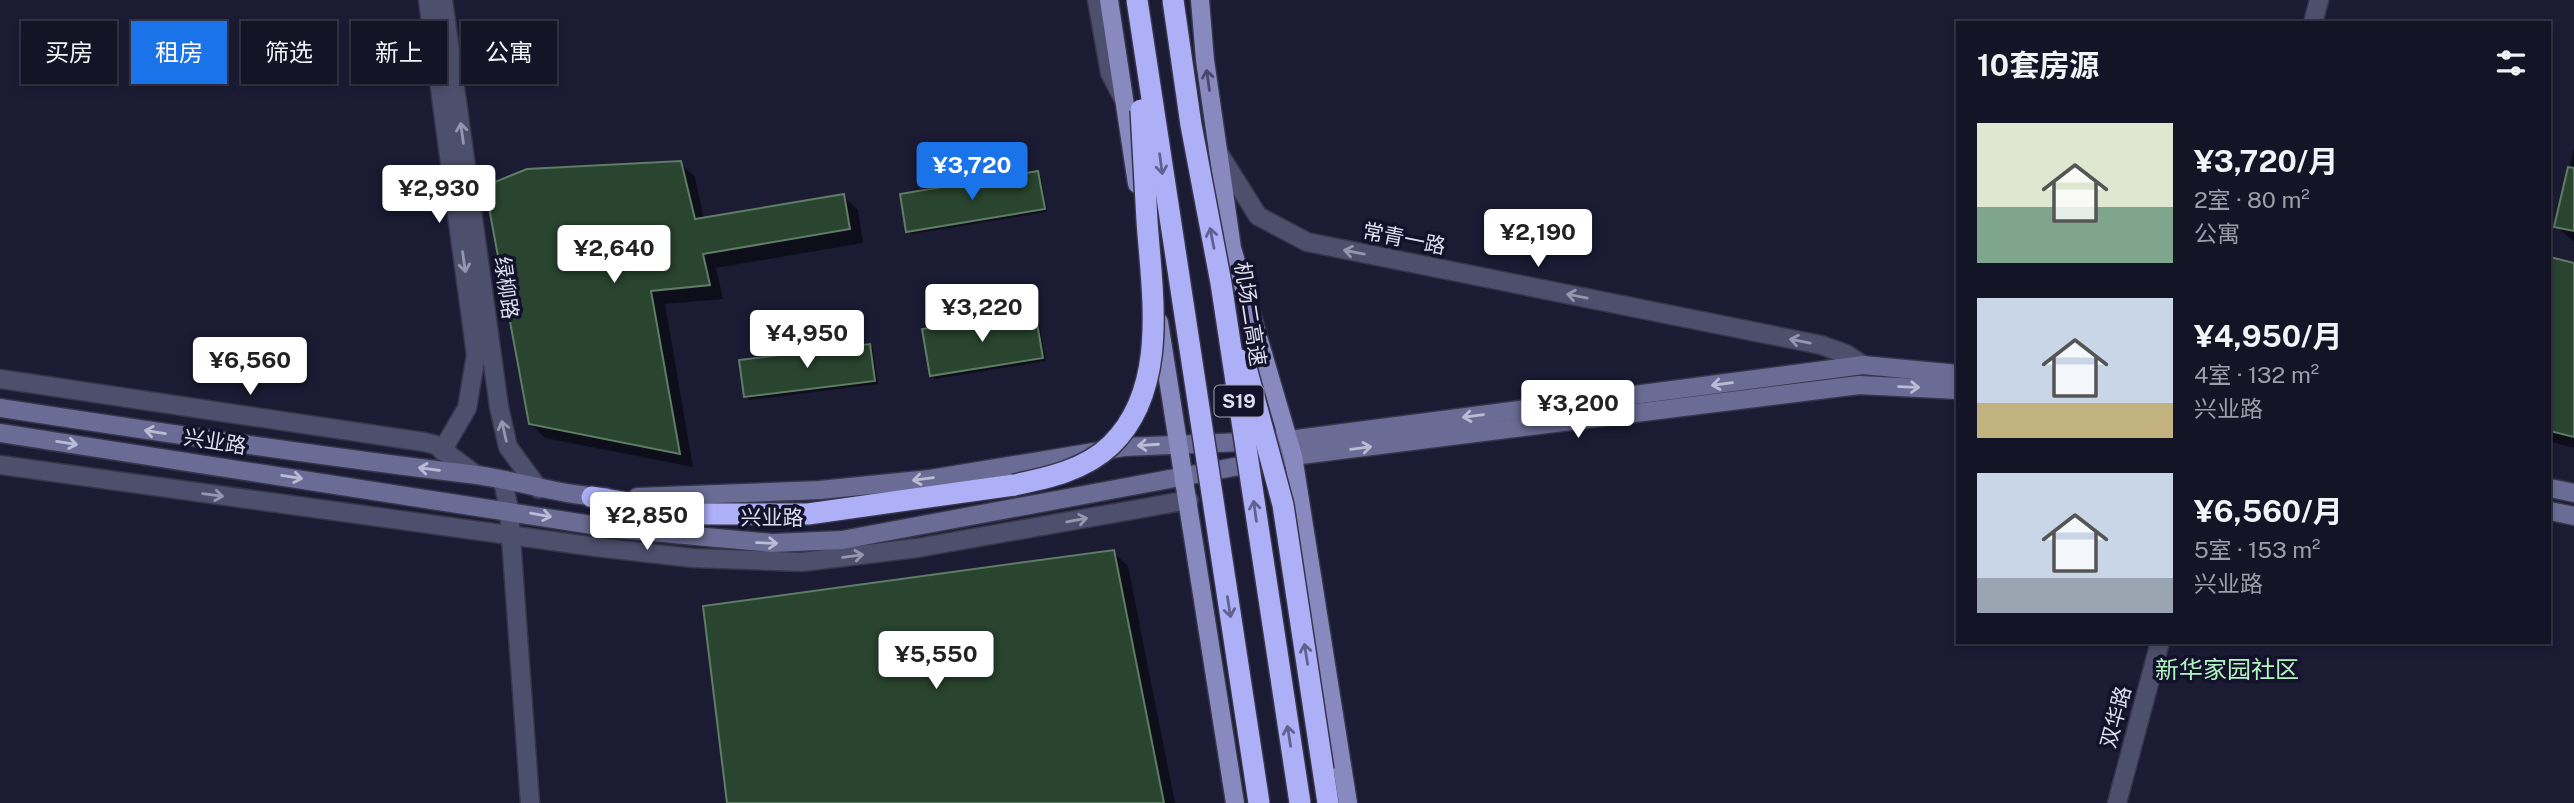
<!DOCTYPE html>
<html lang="zh">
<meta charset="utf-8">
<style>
:root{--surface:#141427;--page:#1d1d2f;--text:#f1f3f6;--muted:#9d9ea7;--line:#334;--accent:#1a73e8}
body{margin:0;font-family:"Public Sans","Noto Sans SC",sans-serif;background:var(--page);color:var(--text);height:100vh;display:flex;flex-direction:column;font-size:26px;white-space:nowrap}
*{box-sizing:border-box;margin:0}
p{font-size:23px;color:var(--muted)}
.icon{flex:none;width:38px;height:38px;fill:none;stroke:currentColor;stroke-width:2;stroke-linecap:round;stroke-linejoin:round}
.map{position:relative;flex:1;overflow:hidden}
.details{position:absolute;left:1956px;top:21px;width:595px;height:623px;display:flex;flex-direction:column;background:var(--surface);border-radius:0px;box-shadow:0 4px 10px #0003,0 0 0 2px var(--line)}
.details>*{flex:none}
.hud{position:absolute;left:21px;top:21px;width:665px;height:63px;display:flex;gap:14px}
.price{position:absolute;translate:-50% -60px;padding:0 16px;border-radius:7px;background:#fff;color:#222;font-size:23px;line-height:46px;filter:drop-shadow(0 2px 4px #0008)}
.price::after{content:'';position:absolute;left:50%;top:42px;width:21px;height:16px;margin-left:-10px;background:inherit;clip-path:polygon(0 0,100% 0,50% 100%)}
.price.current{background:var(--accent);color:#fff}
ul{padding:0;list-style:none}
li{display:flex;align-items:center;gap:21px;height:175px;padding:0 21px}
li span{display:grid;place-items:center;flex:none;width:196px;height:140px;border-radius:0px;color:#555}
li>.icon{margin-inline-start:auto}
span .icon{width:84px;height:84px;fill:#fffc;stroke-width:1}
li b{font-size:30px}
h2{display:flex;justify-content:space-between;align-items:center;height:84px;padding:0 21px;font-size:30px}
.pill{padding:0 24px;border-radius:0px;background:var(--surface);box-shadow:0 4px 10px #0003,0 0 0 2px var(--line);font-size:24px;line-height:63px}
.pill.current{background:var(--accent);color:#fff}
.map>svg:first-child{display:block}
.shadow{fill:#0007}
.building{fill:#29442f;stroke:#5f7c65;stroke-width:2}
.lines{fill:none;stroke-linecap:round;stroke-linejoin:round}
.minor-casing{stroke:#36354a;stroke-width:21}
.tertiary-casing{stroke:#36354a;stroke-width:21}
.secondary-casing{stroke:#36354a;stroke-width:21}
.primary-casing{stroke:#36354a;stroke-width:21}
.motorway-casing{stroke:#36354a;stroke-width:24}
.minor{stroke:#4e4f6c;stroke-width:18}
.tertiary{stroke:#4e4f6c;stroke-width:18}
.secondary{stroke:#6a6c95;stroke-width:18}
.primary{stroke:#8789bf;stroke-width:18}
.motorway{stroke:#adb0f6;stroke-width:21}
.motorway-bridge-casing{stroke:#36354a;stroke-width:24;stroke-linecap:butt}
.motorway-bridge{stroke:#adb0f6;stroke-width:21}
.oneway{stroke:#47486d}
.oneway2{stroke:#9696ae}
.oneway3{stroke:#606190}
.oneway4{stroke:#babcd5}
.labels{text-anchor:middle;stroke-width:7;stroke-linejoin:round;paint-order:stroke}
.shield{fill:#13122a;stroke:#a0a1b5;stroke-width:2}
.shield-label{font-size:19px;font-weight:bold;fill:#dddef0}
.street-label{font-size:21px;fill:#dddef0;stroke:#13122a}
.quarter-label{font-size:24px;fill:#b1f6c0;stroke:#13122a}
</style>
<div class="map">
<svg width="2574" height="803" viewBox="0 0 2574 803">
<rect width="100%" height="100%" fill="#1b1b34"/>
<g class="shadow">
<polygon points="2574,147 2574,242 2556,226"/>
<polygon points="680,163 695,177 704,220 843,196 858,210 863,243 716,268 723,299 665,304 693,467 545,438 530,423"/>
<polygon points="1037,173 1041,176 1047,212 911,234 908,231"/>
<polygon points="2550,259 2574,264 2574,448 2550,442"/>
<polygon points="1035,313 1038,316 1046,361 935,379 931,375"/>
<polygon points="870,346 873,349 878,384 749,400 746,396"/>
<polygon points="1113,552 1128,566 1175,803 729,803"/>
</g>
<g class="building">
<polygon points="681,161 695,219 844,194 850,229 703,254 710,285 651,291 680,454 529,424 485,186 527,169"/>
<polygon points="2568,167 2574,168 2574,231 2554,227"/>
<polygon points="1038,171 1045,209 906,232 900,194"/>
<polygon points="2550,257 2574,263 2574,437 2550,431"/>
<polygon points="1035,311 1043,358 930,376 922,329"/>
<polygon points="870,344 875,381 744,397 739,360"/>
<polygon points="1114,550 1164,803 727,803 703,606"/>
</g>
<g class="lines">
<defs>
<g id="minor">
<polyline points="428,0 476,355 467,408 442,451"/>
<polyline points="443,0 499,407 508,447 539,489"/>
<polyline points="1097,0 1110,73 1122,96"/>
<polyline points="2313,23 2319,0"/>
<polyline points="1218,152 1258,216 1307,242 1821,345 1846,354 1863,365"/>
<polyline points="0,379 424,442 436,445 476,475"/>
<polyline points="0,465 596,547 693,558 802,562 917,548 1189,500"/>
<polyline points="503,481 509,510 530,803"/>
</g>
<polyline id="tertiary" points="2117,803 2160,642"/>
<g id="secondary">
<path d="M0,408c156,24 312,47 469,66 46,5 90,22 137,23"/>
<polyline points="0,433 618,529 772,543 842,540 1293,456 1859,385 1958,390"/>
<polyline points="2550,488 2574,493"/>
<polyline points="637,497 820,490 930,479 1124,447 1289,440 1863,365 1958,374"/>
<polyline points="2550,511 2574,516"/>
</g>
<g id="primary">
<polyline points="1109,0 1137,184"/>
<polyline points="1200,0 1205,60 1232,248 1293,456 1348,803"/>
<polyline points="1159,322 1235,803"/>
</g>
<g id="motorway">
<polyline points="592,497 698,514 808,514 1014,485"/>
<polyline points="1323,770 1328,803"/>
</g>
</defs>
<use href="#minor" class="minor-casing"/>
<use href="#tertiary" class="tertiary-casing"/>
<use href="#secondary" class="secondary-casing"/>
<use href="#primary" class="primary-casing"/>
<use href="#motorway" class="motorway-casing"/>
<use href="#minor" class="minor"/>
<use href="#tertiary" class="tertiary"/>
<use href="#secondary" class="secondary"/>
<use href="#primary" class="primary"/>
<use href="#motorway" class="motorway"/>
<defs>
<g id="motorway-bridge">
<polyline points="1137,0 1259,803"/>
<polyline points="1173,0 1191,125 1221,283 1300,803"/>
<polyline points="1244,360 1283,505 1323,770"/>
<path d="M1014,485c34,-7 71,-15 97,-40 58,-56 41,-152 36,-224 -2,-37 -4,-74 -6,-111"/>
</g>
</defs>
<use href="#motorway-bridge" class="motorway-bridge-casing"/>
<use href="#motorway-bridge" class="motorway-bridge"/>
</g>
<defs><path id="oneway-shaft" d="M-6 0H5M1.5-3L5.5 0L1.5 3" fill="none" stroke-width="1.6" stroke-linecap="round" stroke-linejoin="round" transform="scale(1.75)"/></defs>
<use class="oneway" href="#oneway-shaft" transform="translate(1208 80) rotate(-98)"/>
<g class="oneway2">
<use href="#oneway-shaft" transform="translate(462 133) rotate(-98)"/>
<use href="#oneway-shaft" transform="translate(1354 252) rotate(-169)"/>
<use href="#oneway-shaft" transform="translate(464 262) rotate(82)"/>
<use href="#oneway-shaft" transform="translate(1577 296) rotate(-169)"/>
<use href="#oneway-shaft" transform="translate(1800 341) rotate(-169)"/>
<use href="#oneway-shaft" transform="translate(504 431) rotate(-103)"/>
<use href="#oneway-shaft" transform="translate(213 495) rotate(8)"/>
<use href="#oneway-shaft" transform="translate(1077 520) rotate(-10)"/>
<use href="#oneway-shaft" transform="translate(853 556) rotate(-7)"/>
</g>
<g class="oneway3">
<use href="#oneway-shaft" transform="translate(1161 164) rotate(82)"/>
<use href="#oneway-shaft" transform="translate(1212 238) rotate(-101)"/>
<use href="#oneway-shaft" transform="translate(1255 511) rotate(-98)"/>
<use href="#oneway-shaft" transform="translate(1229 607) rotate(81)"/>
<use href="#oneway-shaft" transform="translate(1306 654) rotate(-99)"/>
<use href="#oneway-shaft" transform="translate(1289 736) rotate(-99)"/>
</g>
<g class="oneway4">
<use href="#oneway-shaft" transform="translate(1722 384) rotate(173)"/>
<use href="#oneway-shaft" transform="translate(1909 387) rotate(2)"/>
<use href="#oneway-shaft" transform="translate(1473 416) rotate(173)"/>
<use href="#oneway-shaft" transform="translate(155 432) rotate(-171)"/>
<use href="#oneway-shaft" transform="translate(67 443) rotate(9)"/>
<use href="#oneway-shaft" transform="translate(1148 445) rotate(176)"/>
<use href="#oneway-shaft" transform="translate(1361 448) rotate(-7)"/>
<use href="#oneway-shaft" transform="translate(429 469) rotate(-173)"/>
<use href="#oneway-shaft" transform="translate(292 477) rotate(9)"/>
<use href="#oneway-shaft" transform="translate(923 479) rotate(173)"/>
<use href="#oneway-shaft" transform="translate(541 515) rotate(10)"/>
<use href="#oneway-shaft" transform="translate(767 543) rotate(2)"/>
</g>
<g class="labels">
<rect class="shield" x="1214.5" y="385.5" width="49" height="31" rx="5"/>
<g class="shield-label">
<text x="1239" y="408">S19</text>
</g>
<g class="street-label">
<text transform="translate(1404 239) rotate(11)" y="7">常青一路</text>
<text transform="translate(506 288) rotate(82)" y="7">绿柳路</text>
<text transform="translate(1250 314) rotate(81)" y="7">机场二高速</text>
<text transform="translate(215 442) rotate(9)" y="7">兴业路</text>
<text x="772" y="525">兴业路</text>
<text transform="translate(2116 717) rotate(-75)" y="7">双华路</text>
</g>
<g class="quarter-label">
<text x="2227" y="678">新华家园社区</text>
</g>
</g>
</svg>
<b class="price current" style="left:972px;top:202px">¥3,720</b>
<b class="price" style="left:439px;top:225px">¥2,930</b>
<b class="price" style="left:1538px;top:269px">¥2,190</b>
<b class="price" style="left:614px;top:285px">¥2,640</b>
<b class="price" style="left:982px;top:344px">¥3,220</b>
<b class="price" style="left:807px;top:370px">¥4,950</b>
<b class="price" style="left:250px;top:397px">¥6,560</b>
<b class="price" style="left:1578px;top:440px">¥3,200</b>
<b class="price" style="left:647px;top:552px">¥2,850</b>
<b class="price" style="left:936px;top:691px">¥5,550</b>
<div class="hud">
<a class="pill">买房</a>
<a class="pill current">租房</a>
<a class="pill">筛选</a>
<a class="pill">新上</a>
<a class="pill">公寓</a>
</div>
<section class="details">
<h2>10套房源<svg class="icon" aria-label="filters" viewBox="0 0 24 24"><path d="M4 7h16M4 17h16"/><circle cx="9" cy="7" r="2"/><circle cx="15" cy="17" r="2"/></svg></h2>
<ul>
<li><span style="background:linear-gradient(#dfe7d0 60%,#7fa58c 0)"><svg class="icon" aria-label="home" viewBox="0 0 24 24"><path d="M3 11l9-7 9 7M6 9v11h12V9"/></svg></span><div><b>¥3,720/月</b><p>2室 · 80 m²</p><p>公寓</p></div></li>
<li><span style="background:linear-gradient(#c9d6e8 75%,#c2b280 0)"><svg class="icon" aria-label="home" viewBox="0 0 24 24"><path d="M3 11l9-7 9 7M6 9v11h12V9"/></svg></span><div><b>¥4,950/月</b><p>4室 · 132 m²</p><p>兴业路</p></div></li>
<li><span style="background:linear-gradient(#c9d6e8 75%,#9aa5b1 0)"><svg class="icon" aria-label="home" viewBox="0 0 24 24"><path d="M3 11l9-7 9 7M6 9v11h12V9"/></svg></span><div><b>¥6,560/月</b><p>5室 · 153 m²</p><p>兴业路</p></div></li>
</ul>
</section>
</div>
